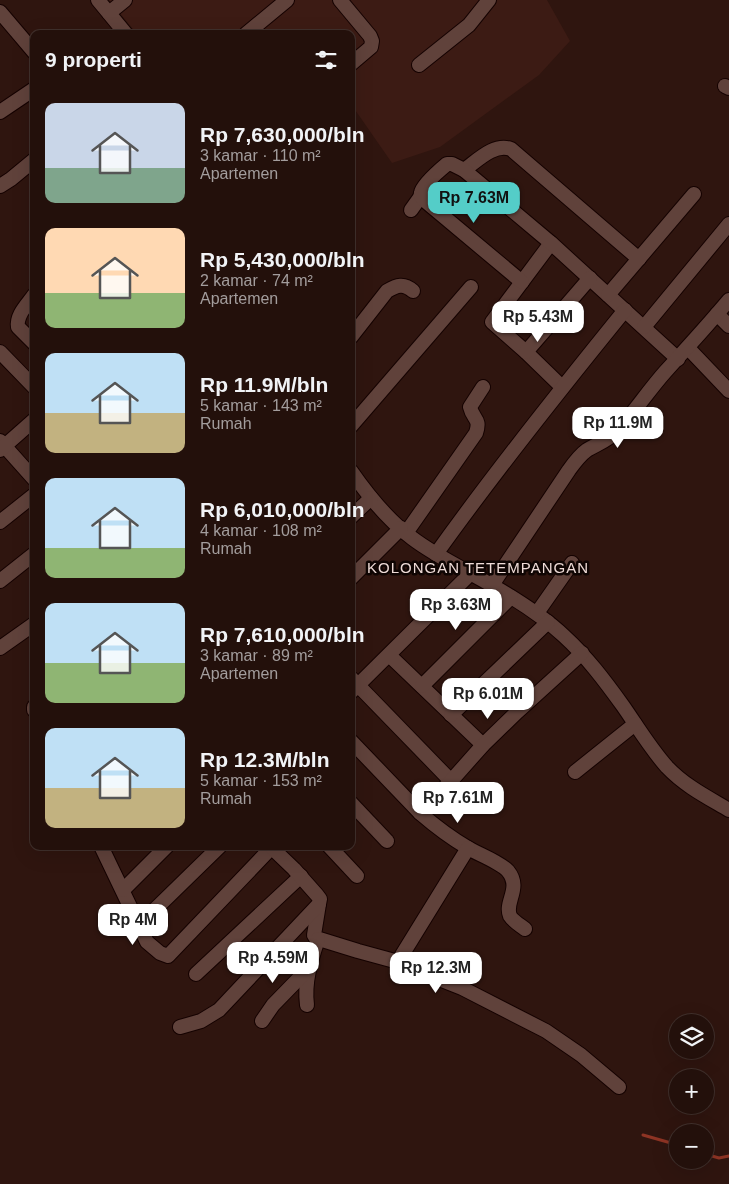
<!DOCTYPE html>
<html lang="id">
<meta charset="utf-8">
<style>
:root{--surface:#23100b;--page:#2f1e19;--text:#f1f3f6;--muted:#a39d9d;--line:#40302c;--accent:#54cdc8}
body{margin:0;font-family:Helvetica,sans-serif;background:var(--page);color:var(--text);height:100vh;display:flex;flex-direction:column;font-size:19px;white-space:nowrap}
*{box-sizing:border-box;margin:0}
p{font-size:16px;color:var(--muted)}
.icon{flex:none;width:28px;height:28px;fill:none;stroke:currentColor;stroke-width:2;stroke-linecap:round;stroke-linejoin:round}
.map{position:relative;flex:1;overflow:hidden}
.details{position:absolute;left:30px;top:30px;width:325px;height:820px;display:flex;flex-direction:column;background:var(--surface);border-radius:10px;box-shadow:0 5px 20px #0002,0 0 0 1px var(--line)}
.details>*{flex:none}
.controls{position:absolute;left:669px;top:1014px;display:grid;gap:10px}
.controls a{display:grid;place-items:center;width:45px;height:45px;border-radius:50%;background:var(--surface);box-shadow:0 5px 20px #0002,0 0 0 1px var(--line);font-size:25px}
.price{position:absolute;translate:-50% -42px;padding:0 11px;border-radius:10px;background:#fff;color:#222;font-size:16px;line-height:32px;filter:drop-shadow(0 1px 2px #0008)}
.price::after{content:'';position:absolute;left:50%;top:30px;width:15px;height:11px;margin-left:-8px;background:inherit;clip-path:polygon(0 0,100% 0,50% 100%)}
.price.selected{background:var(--accent);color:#111}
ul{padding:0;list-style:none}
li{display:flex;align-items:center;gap:15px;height:125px;padding:0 15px}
li span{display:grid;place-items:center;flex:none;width:140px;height:100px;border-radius:10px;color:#555}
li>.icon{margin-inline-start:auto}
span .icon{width:60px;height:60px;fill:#fffc;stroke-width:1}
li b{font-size:21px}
h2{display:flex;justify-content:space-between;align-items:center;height:60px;padding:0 15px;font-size:21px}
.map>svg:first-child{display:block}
.built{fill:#3c1b14}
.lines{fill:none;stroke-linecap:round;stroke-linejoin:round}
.stream{stroke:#8e3424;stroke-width:3}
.minor-casing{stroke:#150201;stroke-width:16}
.minor{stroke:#60423b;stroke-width:14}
.labels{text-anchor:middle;stroke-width:5;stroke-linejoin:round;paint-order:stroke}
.quarter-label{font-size:15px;letter-spacing:1px;fill:#eddad6;stroke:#0f0503}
</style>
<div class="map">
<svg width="729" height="1184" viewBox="0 0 729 1184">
<rect width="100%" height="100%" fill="#2f150f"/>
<polygon class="built" points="109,0 547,0 570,41 539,75 440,147 392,163 351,104 351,34 137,34"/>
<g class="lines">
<g class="stream">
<polyline points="643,1135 678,1145"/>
<polyline points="705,1154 719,1158 729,1156"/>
</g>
<defs>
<g id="minor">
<polyline points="98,0 126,34"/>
<polyline points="340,0 370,36 372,41 371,47 351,64"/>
<polyline points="0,12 34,52"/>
<polyline points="109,13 125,0"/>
<polyline points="246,34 287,0"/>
<polyline points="419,65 469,25 489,0"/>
<polyline points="725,86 729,88"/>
<polyline points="0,112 34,89"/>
<path d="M464,170c14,-10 30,-27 47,-21l128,110"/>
<polyline points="0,186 11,179 34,160"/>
<polyline points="411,210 421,196"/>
<polyline points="551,243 492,322 526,352 562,387"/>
<path d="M522,282l-98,-82c-3,-3 -4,-3 -3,-7 1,-8 20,-24 26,-29h5l12,6 87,73 127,116"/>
<path d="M34,295c-7,10 -18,20 -16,32l16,16"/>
<polyline points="608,295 694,194"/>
<polyline points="717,314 729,326"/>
<polyline points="644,327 729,224"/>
<path d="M351,337l36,-46c10,-6 17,-8 26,0"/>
<polyline points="688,348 729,391"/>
<polyline points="0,352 34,387"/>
<polyline points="526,352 590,278"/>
<polyline points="351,426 471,287"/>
<polyline points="0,441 34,479"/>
<polyline points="0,450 34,420"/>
<path d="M351,471c16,23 38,50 61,67 25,19 54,32 81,48 26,15 50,30 71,50 23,21 41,45 59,70 14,20 27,42 44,61 18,19 40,30 62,43"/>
<polyline points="351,517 371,498"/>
<polyline points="0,522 34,495"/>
<path d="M406,533l70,-100c5,-15 -3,-13 -6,-26l13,-20"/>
<path d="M436,554c60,-84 124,-164 189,-244"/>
<polyline points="351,578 401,528"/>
<polyline points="0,581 34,554"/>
<path d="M492,585l77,-115c5,-7 11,-15 18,-20 12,-7 22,-10 32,-21 16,-18 30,-39 46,-57 22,-24 43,-47 64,-72"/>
<polyline points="537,613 572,563"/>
<polyline points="0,648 34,624"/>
<polyline points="389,655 483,745"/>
<polyline points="351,678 451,781"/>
<polyline points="422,686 511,597"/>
<polyline points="351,692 470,574"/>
<polyline points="34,707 34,710"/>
<polyline points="451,715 548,622"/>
<path d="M351,741l69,72c15,13 31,25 48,35 10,6 32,14 40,23 14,17 -4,31 2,45 3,5 10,9 15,13"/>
<polyline points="575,772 635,724"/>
<polyline points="351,803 387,841"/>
<polyline points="420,813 451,781 483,745 517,712 582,653"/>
<polyline points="101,846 147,942 160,953 168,956 272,847"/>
<polyline points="329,846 357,876"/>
<polyline points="468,848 402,955 401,961 402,963 414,969 462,988 546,1031 581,1055 619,1087"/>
<polyline points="123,890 167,846"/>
<polyline points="319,904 314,935 316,938 358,951 402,963"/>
<polyline points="140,924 220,846"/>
<polyline points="196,974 301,876"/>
<path d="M307,1005c-3,-23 4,-45 11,-66"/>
<polyline points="262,1021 273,1005 309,968"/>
<polyline points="180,1027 201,1021 219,1010 319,904 320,899 317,895 294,869 270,846"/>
</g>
</defs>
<use href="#minor" class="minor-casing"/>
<use href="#minor" class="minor"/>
</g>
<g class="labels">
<g class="quarter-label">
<text x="478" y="573">KOLONGAN TETEMPANGAN</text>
</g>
</g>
</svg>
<div class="controls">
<a><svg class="icon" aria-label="layers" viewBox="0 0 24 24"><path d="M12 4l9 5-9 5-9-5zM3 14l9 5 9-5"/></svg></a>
<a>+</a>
<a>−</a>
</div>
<b class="price selected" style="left:474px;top:224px">Rp 7.63M</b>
<b class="price" style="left:538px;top:343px">Rp 5.43M</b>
<b class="price" style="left:618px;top:449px">Rp 11.9M</b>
<b class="price" style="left:456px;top:631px">Rp 3.63M</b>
<b class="price" style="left:488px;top:720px">Rp 6.01M</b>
<b class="price" style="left:458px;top:824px">Rp 7.61M</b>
<b class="price" style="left:133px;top:946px">Rp 4M</b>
<b class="price" style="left:273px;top:984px">Rp 4.59M</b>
<b class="price" style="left:436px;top:994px">Rp 12.3M</b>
<section class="details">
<h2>9 properti<svg class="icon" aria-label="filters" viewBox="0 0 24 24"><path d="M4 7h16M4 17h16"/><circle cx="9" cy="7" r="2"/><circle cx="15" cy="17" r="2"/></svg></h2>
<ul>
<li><span style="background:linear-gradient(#c9d6e8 65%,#7fa58c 0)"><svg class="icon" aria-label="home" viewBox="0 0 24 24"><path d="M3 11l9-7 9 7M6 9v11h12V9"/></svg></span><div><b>Rp 7,630,000/bln</b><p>3 kamar · 110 m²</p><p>Apartemen</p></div></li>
<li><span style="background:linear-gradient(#ffd9b3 65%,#8fb573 0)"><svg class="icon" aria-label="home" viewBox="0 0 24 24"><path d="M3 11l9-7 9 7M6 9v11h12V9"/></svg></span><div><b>Rp 5,430,000/bln</b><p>2 kamar · 74 m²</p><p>Apartemen</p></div></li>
<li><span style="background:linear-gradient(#bfe0f5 60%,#c2b280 0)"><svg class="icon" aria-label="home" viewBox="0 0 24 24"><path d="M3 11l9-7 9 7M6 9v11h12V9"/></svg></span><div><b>Rp 11.9M/bln</b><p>5 kamar · 143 m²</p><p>Rumah</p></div></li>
<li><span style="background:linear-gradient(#bfe0f5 70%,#8fb573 0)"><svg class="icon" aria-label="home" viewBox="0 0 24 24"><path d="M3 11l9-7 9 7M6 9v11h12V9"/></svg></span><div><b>Rp 6,010,000/bln</b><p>4 kamar · 108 m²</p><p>Rumah</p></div></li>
<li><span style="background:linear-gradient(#bfe0f5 60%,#8fb573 0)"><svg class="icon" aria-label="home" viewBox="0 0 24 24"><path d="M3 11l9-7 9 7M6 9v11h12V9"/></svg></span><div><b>Rp 7,610,000/bln</b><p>3 kamar · 89 m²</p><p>Apartemen</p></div></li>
<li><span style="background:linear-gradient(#bfe0f5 60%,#c2b280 0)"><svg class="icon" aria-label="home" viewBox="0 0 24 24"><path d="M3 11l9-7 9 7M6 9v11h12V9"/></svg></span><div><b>Rp 12.3M/bln</b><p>5 kamar · 153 m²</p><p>Rumah</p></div></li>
</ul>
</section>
</div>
